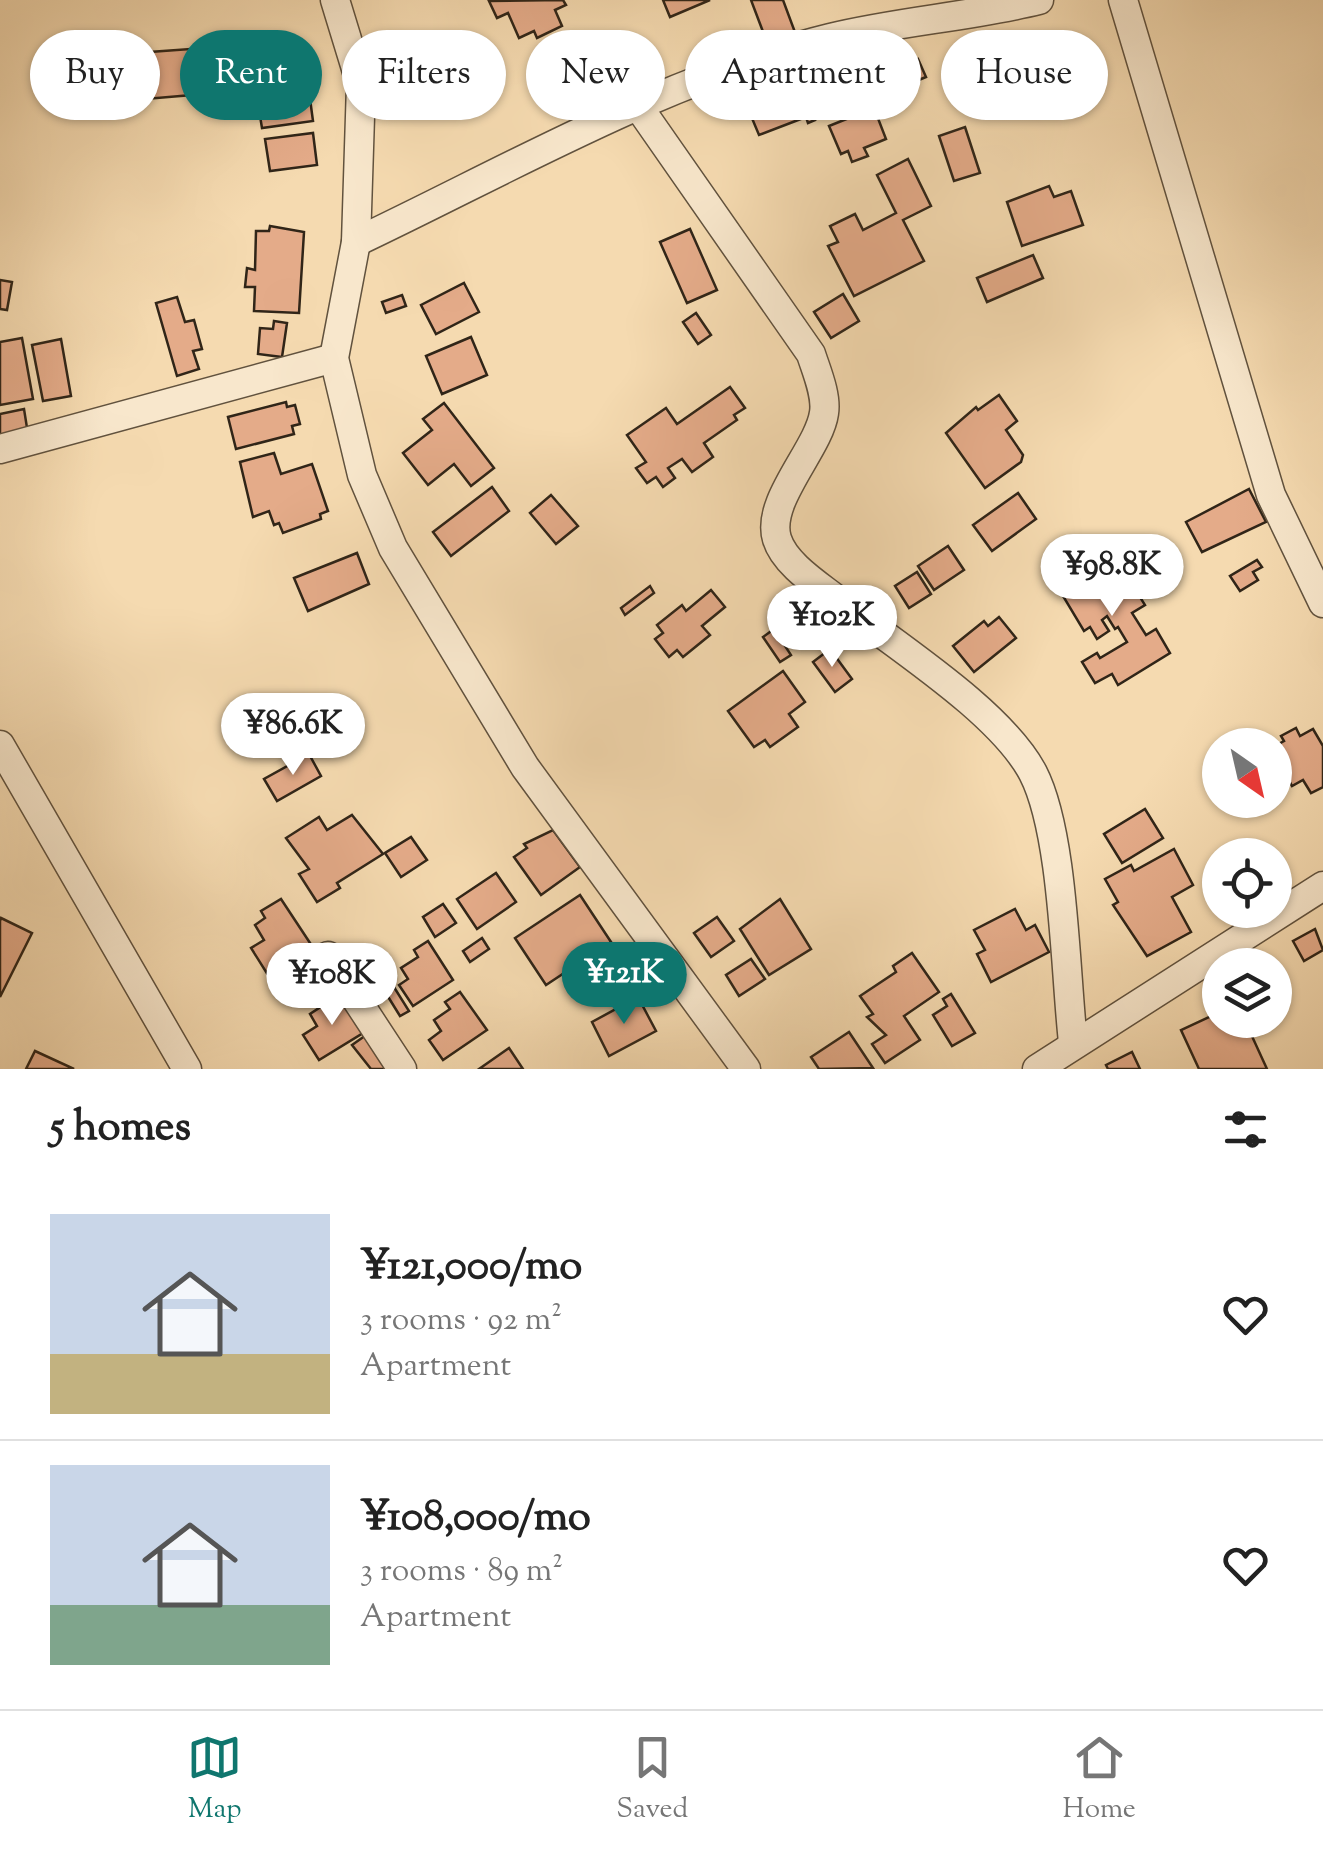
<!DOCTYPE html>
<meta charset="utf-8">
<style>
:root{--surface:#fff;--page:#f6f6f6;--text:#222;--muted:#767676;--line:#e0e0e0;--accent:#0f766e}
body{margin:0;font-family:"Sorts Mill Goudy",serif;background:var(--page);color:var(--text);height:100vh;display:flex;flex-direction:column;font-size:38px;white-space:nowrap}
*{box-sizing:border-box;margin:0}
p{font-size:32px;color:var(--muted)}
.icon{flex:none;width:55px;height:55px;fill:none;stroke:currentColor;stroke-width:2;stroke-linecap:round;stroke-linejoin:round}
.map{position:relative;height:1069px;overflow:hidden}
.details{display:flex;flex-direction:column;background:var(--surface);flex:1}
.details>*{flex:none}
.guide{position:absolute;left:30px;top:30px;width:1265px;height:90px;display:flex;gap:20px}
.needle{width:65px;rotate:146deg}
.fabs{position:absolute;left:1202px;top:728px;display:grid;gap:20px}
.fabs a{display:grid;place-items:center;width:90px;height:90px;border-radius:50%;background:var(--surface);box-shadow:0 2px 8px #0004;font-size:50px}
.price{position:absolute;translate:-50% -85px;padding:0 22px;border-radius:35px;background:#fff;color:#222;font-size:32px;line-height:65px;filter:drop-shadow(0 2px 5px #0008)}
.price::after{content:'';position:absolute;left:50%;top:60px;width:30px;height:22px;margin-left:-15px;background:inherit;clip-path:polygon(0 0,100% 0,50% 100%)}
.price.active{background:var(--accent);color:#fff}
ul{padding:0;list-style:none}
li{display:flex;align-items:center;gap:30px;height:250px;padding:0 50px}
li+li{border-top:2px solid var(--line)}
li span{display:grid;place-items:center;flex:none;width:280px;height:200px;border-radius:0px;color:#555}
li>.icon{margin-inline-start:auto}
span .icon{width:120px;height:120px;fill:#fffc;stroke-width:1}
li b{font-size:42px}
h2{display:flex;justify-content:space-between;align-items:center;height:120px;padding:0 50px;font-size:42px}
.pill{padding:0 35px;border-radius:45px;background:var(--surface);box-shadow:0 2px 8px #0004;font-size:35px;line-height:90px}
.pill.active{background:var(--accent);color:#fff}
.tab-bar{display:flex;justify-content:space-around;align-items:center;height:140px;border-top:2px solid var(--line);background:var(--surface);font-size:28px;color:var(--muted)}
.tab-bar a{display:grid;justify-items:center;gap:5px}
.tab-bar .active{color:var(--accent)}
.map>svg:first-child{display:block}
.building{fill:#e4ab89;stroke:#302518;stroke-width:2.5}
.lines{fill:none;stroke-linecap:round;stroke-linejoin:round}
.street-casing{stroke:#61523e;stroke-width:31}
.street{stroke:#f8e7cc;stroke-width:28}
</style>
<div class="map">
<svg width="1323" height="1069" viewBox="0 0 1323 1069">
<rect width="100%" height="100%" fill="#f5dab0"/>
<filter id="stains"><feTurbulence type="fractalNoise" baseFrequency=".002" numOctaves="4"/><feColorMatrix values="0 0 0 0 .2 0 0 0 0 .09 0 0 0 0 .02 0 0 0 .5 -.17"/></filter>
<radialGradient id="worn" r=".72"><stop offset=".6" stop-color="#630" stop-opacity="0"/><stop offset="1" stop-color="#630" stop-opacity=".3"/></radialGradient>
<g class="building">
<polygon points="563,0 566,5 555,10 562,26 537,38 534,31 519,38 508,13 497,18 489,1"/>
<polygon points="663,0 710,0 670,17"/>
<polygon points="751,0 783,0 796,35 768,45"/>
<polygon points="565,41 589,96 561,108 542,62 550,58 546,49"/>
<polygon points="899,44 907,64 918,59 926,77 856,106 840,68"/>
<polygon points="204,48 205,58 221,56 224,82 214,84 215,93 134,100 131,68 137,68 136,53"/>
<polygon points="477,52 484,80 456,87 449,59"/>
<polygon points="308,84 313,121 262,128 258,104 270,103 268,90"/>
<polygon points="762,89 766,99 791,89 796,102 806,98 815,120 808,123 806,117 759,135 749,111 743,114 737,99"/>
<polygon points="874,108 886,139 864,148 868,156 852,162 848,151 841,154 829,126"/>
<polygon points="965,127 980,173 954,181 939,136"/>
<polygon points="313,133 317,165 270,171 265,139"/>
<polygon points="908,159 931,206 903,220 924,261 854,296 828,246 838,242 830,226 855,214 863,230 896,213 877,175"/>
<polygon points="1049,186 1054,197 1071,191 1083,225 1022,246 1007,202"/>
<polygon points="270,226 304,232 299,313 254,311 255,287 245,287 247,268 255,270 256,231 269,231"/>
<polygon points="690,229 717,290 687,303 660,242"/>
<polygon points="1033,255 1043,278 987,302 977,278"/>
<polygon points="0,280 12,282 7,310 0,309"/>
<polygon points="464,283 479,312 436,334 421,305"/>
<polygon points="843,294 859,321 831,338 814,312"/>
<polygon points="402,295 406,306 386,313 382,302"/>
<polygon points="177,297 185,322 194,320 202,349 193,351 199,369 177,376 156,303"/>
<polygon points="696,313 711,335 698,344 683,322"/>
<polygon points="274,321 287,323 282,357 258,354 260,328 273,329"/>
<polygon points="471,337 487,375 442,394 426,356"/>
<polygon points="22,338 33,399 0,405 0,342"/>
<polygon points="61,339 71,396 43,401 32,345"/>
<polygon points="730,387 745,408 734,415 737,420 704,443 713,457 692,472 682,459 668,468 675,478 663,487 656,477 647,483 636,468 646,462 627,435 666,408 677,424"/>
<polygon points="999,395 1017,421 1006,430 1023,455 1021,462 985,488 946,433 976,407 978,410"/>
<polygon points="286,402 287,407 295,405 300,424 292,426 294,434 236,449 228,417"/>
<polygon points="444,403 494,468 471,486 454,464 428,485 403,453 432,430 423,419"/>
<polygon points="24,409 28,434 0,441 0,414"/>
<polygon points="274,453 281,474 312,464 328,511 320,514 321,519 283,533 279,523 274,525 269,511 253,517 240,462"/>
<polygon points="492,487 509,511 451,556 433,532"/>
<polygon points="1249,489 1266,522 1202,552 1186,522"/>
<polygon points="1018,493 1036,519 992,551 973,525"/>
<polygon points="551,495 578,526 556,544 530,513"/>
<polygon points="948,546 964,570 934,590 918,566"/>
<polygon points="1112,552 1145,605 1132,613 1146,635 1156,629 1170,653 1118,685 1112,674 1095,683 1082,662 1097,653 1100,658 1127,642 1118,627 1115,629 1107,616 1102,620 1109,631 1097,639 1090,627 1084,631 1057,586"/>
<polygon points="357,553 369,584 308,611 294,578"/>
<polygon points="1257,560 1262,567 1253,572 1258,580 1240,591 1230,576"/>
<polygon points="917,572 931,594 909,608 895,586"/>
<polygon points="650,586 654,593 625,615 621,608"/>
<polygon points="711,590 725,607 702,626 710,635 683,657 677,650 669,657 655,639 663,633 657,625 682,605 686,611"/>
<polygon points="999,617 1016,638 974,672 953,646 984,621 988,626"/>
<polygon points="774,629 791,655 780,662 763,637"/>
<polygon points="830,649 852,679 835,692 813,662"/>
<polygon points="783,671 805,702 789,714 798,727 770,747 765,740 754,747 728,711"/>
<polygon points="1296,728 1300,736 1313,729 1323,746 1323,787 1311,793 1303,780 1292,786 1275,754 1275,746 1284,741 1281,736"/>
<polygon points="309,754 321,776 277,801 264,779"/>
<polygon points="1145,809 1163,838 1122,863 1104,834"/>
<polygon points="352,815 383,854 337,883 340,888 317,902 299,874 309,869 286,838 319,817 327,830"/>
<polygon points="553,830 580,867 541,895 514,857 527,848 524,844"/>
<polygon points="411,837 427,860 401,877 385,853"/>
<polygon points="1174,849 1193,885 1172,897 1191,932 1147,956 1113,905 1118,902 1105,879 1131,865 1134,871"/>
<polygon points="496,873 516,902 477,929 457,899"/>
<polygon points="580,895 611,942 546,985 515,938"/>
<polygon points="281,899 312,946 268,975 251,948 264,940 255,925 265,918 261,911"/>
<polygon points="780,899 811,949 769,975 740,929"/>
<polygon points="443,904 456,923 435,937 423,917"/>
<polygon points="1015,909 1026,930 1035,925 1049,952 991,982 977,954 985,950 974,930"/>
<polygon points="717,917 734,941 711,957 694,933"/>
<polygon points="1,918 32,933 0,997 0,921"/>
<polygon points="1315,929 1323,950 1304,961 1293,941"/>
<polygon points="482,938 489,949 470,962 463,951"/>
<polygon points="428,941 453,980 413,1006 399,985 408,979 401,968 418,957 414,950"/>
<polygon points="645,945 653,956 611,983 604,972"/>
<polygon points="912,953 939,992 904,1016 920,1040 885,1063 872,1044 886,1035 867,1017 873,1014 860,996 896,972 893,966"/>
<polygon points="751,959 765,979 739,996 726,975"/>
<polygon points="382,968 409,1011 400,1016 374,974"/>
<polygon points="460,992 487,1030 443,1060 429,1040 441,1031 434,1020 450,1009 445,1002"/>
<polygon points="951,994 975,1033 952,1046 933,1015 947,1006 943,999"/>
<polygon points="339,995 363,1033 319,1060 303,1035 317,1026 310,1014"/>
<polygon points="638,997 656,1031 609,1056 592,1022"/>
<polygon points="1220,1012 1220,1020 1238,1020 1246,1036 1251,1034 1267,1069 1199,1069 1181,1030"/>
<polygon points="849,1032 873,1068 819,1069 811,1057"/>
<polygon points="369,1033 389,1069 371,1069 352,1045"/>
<polygon points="509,1048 523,1069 479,1069"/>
<polygon points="35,1051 74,1069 26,1069"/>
<polygon points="1132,1052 1140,1069 1108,1069 1106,1065"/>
</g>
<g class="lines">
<defs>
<g id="street">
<polyline points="335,0 361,85 356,242 334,358 362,475 393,548 525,767 746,1069"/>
<polyline points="1123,0 1271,495 1323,603"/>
<path d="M638,106l173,248c5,16 16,41 13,59 -5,36 -59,88 -47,126 8,26 43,47 64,64 55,43 160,109 192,170 31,60 32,198 40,269"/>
<path d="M356,242c154,-73 308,-163 474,-204 69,-17 140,-21 209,-38"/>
<polyline points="0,449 334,358"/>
<polyline points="0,745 187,1069"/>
<polyline points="328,956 402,1069"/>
<polyline points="1037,1069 1323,886"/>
</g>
</defs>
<use href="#street" class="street-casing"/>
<use href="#street" class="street"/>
</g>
<rect width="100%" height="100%" filter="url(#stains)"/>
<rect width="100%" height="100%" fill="url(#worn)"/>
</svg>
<div class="fabs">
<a><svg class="needle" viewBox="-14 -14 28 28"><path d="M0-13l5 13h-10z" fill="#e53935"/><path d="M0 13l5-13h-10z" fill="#767676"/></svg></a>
<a><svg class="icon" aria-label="locate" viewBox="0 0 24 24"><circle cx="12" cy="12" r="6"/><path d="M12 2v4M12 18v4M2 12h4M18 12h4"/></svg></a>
<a><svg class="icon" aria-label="layers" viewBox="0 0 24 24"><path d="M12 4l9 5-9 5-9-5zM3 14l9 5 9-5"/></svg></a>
</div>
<b class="price" style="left:1112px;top:619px">¥98.8K</b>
<b class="price" style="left:832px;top:670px">¥102K</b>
<b class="price" style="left:293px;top:778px">¥86.6K</b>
<b class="price active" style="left:624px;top:1027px">¥121K</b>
<b class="price" style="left:332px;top:1028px">¥108K</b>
<div class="guide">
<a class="pill">Buy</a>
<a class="pill active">Rent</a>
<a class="pill">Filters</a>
<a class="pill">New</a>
<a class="pill">Apartment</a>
<a class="pill">House</a>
</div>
</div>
<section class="details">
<h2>5 homes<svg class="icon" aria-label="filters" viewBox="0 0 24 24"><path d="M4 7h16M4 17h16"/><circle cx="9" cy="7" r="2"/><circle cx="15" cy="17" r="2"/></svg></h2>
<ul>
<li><span style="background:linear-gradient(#c9d6e8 70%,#c2b280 0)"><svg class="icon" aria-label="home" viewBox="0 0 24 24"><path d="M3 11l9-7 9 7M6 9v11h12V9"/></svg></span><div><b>¥121,000/mo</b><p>3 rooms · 92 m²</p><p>Apartment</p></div><svg class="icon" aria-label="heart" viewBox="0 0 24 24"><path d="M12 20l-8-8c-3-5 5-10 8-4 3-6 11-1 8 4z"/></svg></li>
<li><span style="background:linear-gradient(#c9d6e8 70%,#7fa58c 0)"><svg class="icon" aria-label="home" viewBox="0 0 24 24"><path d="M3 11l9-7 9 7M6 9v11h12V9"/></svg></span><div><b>¥108,000/mo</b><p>3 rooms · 89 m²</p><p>Apartment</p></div><svg class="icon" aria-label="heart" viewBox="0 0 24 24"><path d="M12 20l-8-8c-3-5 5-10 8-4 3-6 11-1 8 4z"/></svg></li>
</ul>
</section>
<nav class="tab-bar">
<a class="active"><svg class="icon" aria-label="map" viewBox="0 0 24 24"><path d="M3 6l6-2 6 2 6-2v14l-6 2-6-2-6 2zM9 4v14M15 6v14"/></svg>Map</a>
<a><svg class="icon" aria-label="saved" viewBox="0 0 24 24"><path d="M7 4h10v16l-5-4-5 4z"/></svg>Saved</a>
<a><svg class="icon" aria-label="home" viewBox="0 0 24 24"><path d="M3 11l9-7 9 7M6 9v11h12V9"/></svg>Home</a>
</nav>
